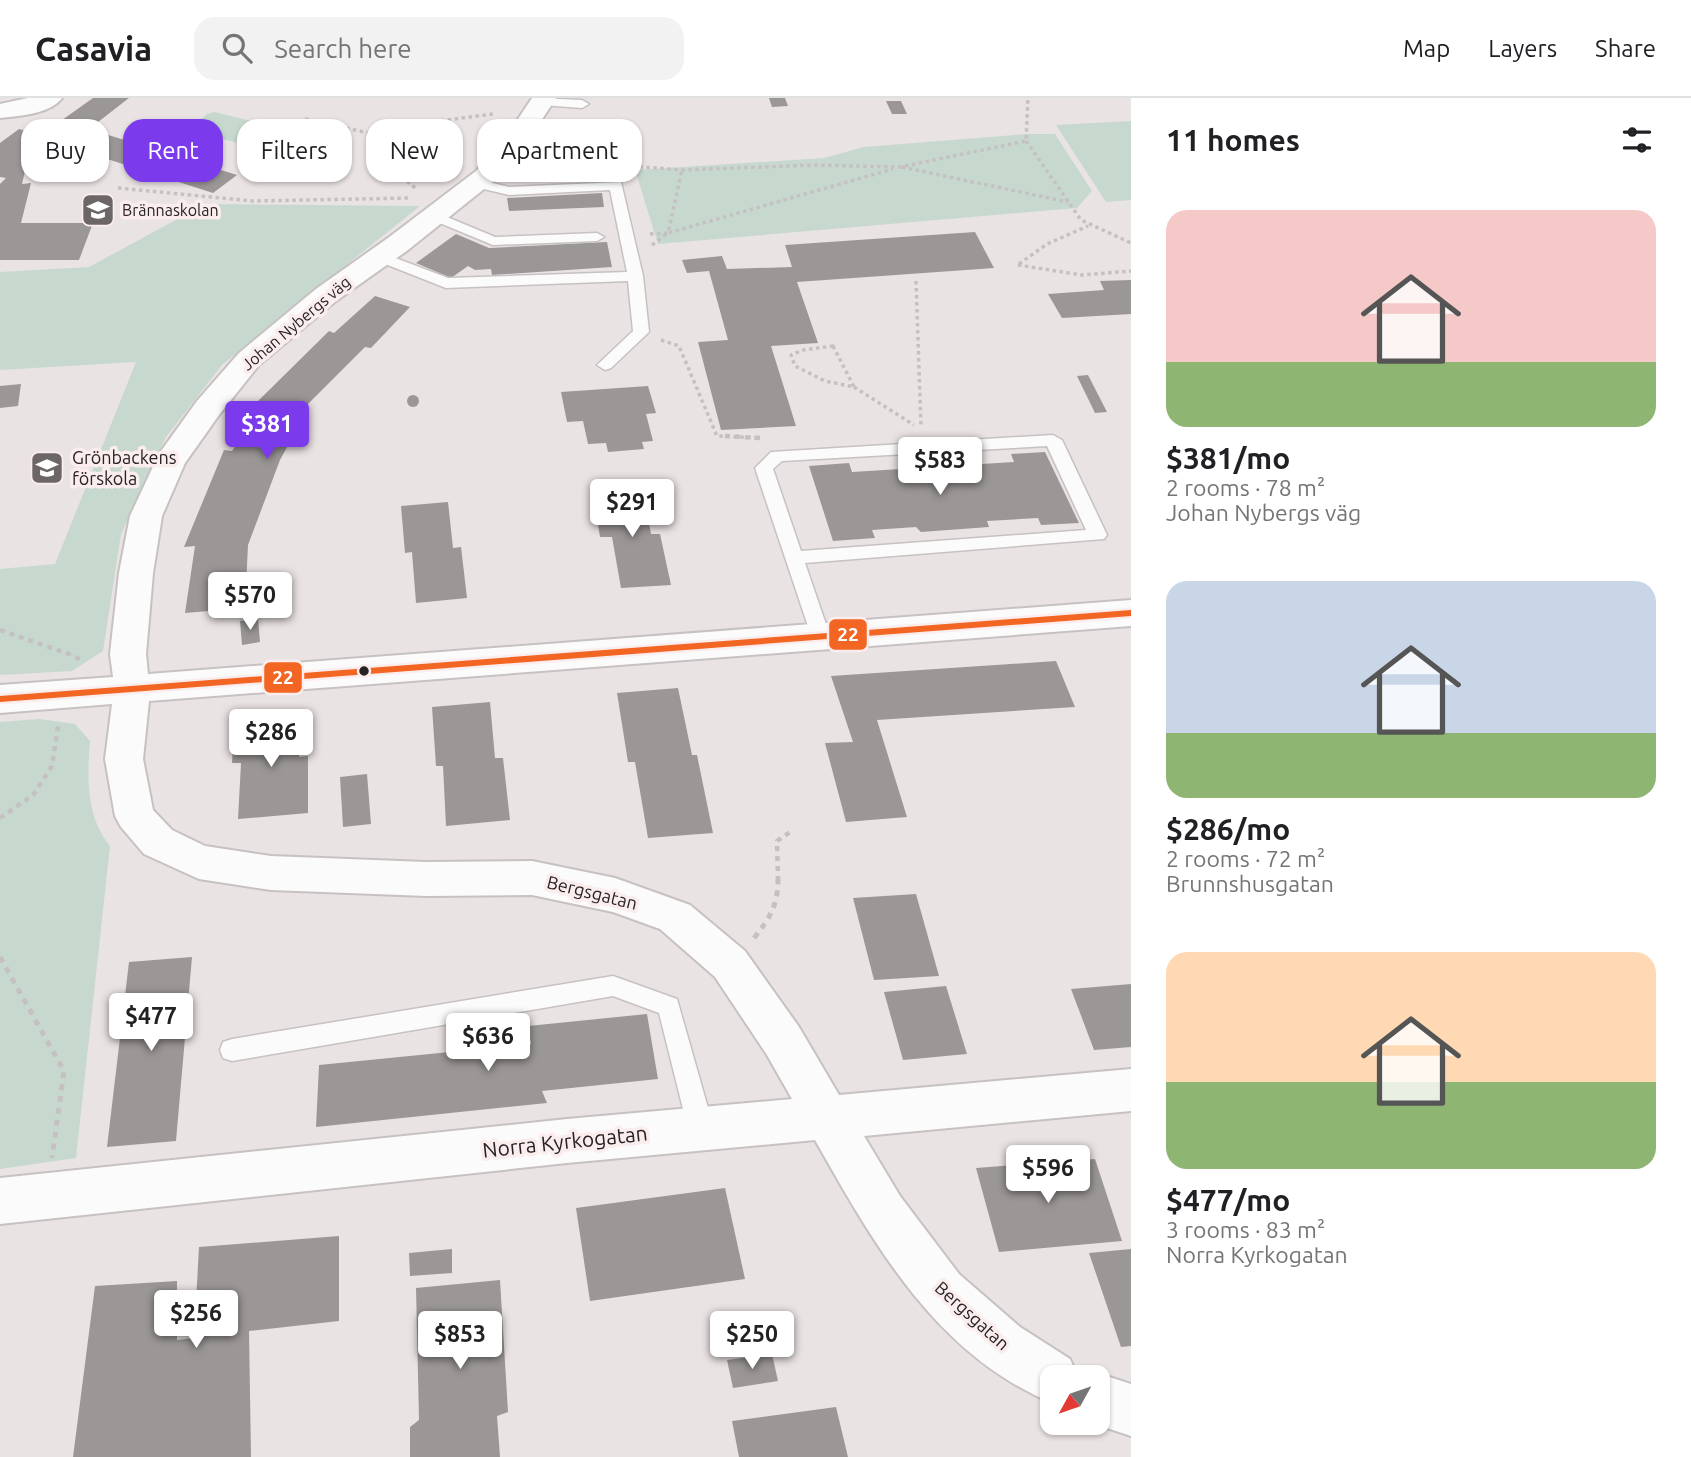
<!DOCTYPE html>
<meta charset="utf-8">
<style>
:root{--surface:#fff;--page:#f2f2f2;--text:#202124;--muted:#757577;--line:#e0e0e0;--accent:#7c3aed}
body{margin:0;font-family:Ubuntu,sans-serif;background:var(--page);color:var(--text);height:100vh;display:flex;flex-direction:column;font-size:26px;white-space:nowrap}
*{box-sizing:border-box;margin:0}
p{font-size:23px;color:var(--muted)}
.icon{flex:none;width:38px;height:38px;fill:none;stroke:currentColor;stroke-width:2;stroke-linecap:round;stroke-linejoin:round}
.map{position:relative;flex:1;overflow:hidden}
.sheet{display:flex;flex-direction:column;background:var(--surface);width:560px}
.sheet>*{flex:none}
.banner{position:absolute;left:21px;top:21px;width:665px;height:63px;display:flex;gap:14px}
.needle{width:46px;rotate:230deg}
.fabs{position:absolute;left:1040px;top:1267px;display:grid;gap:14px}
.fabs a{display:grid;place-items:center;width:70px;height:70px;border-radius:14px;background:var(--surface);box-shadow:0 2px 5px #0004;font-size:35px}
.price{position:absolute;translate:-50% -60px;padding:0 16px;border-radius:7px;background:#fff;color:#222;font-size:23px;line-height:46px;filter:drop-shadow(0 2px 4px #0008)}
.price::after{content:'';position:absolute;left:50%;top:42px;width:21px;height:16px;margin-left:-10px;background:inherit;clip-path:polygon(0 0,100% 0,50% 100%)}
.price.on{background:var(--accent);color:#fff}
ul{padding:0;list-style:none}
li{display:grid;align-content:center;gap:14px;height:371px;padding:0 35px}
li span{display:grid;place-items:center;height:217px;border-radius:21px;color:#555}
li>.icon{margin-inline-start:auto}
span .icon{width:126px;height:126px;fill:#fffc;stroke-width:1}
li b{font-size:30px}
h2{display:flex;justify-content:space-between;align-items:center;height:84px;padding:0 35px;font-size:30px}
.pill{padding:0 24px;border-radius:21px;background:var(--surface);box-shadow:0 2px 5px #0004;font-size:24px;line-height:63px}
.pill.on{background:var(--accent);color:#fff}
header{display:flex;align-items:center;gap:42px;box-sizing:border-box;height:98px;padding:0 35px;background:var(--surface);border-bottom:2px solid var(--line)}
header strong{font-size:33px}
nav{display:flex;gap:38px;margin-inline-start:auto;font-size:24px}
.search{width:490px;height:63px;background:var(--page);display:flex;align-items:center;gap:18px;box-sizing:border-box;padding:0 24px;border-radius:21px;color:var(--muted);font-size:26px}
main{display:flex;flex:1;min-height:0}
.map>svg:first-child{display:block}
.green{fill:#c7d9cf}
.building{fill:#9c9797}
.lines{fill:none;stroke-linecap:round;stroke-linejoin:round}
.service-casing{stroke:#c7c1c1;stroke-width:3}
.minor-casing{stroke:#c7c1c1;stroke-width:4}
.path-far2{stroke:#c5c1c1;stroke-width:3.5;stroke-dasharray:3.5 3.5;stroke-linecap:butt}
.path-far1{stroke:#c5c1c1;stroke-width:4.5;stroke-dasharray:5 5;stroke-linecap:butt}
.path{stroke:#c5c1c1;stroke-width:5;stroke-dasharray:6 6;stroke-linecap:butt}
.service{fill:#fcfbfb;fill-rule:evenodd}
.minor{fill:#fcfbfb;fill-rule:evenodd}
.bus-1-casing{stroke:#fbeded;stroke-width:11}
.bus-1{stroke:#f26522;stroke-width:6}
.bus-dot{fill:#282323;stroke:#fbeded;stroke-width:2.5}
.labels{text-anchor:middle;stroke-width:7;stroke-linejoin:round;paint-order:stroke}
.far-poi-label{font-size:16px;fill:#282323;stroke:#fbeded;text-anchor:start}
.far-street-label{font-size:16px;fill:#282323;stroke:#fbeded}
.poi-label{font-size:18px;fill:#282323;stroke:#fbeded;text-anchor:start}
.street-label{font-size:18px;fill:#282323;stroke:#fbeded}
.near-street-label{font-size:21px;fill:#282323;stroke:#fbeded}
.line-badge{stroke:#fbeded;stroke-width:2.5}
.badge-label{font-size:19px;text-anchor:middle;font-weight:bold;fill:#fff}
</style>
<header>
<strong>Casavia</strong>
<div class="search"><svg class="icon" aria-label="search" viewBox="0 0 24 24"><circle cx="10" cy="10" r="6"/><path d="M15 15l6 6"/></svg>Search here</div>
<nav><a>Map</a><a>Layers</a><a>Share</a></nav>
</header>
<main>
<div class="map">
<svg width="1131" height="1359" viewBox="0 0 1131 1359">
<rect width="100%" height="100%" fill="#eae3e3"/>
<g class="green">
<polygon points="214,14 277,29 278,32 261,47 255,49 193,34 190,31 207,16"/>
<polygon points="1131,23 1131,102 1106,104 1056,27"/>
<polygon points="1026,36 1055,36 1092,93 1077,110 658,146 635,72 824,60 864,49"/>
<polygon points="205,106 420,108 222,267 166,339 121,436 103,553 72,573 0,577 0,471 55,466 136,264 0,272 0,174 89,169"/>
<path d="M39,621l36,5 15,17c-3,36 -4,76 20,105l-34,312 -76,11v-447z"/>
</g>
<g class="building">
<polygon points="93,0 129,0 89,31 237,77 213,95 48,42 27,59 36,63 26,69 22,86 31,85 21,125 93,125 79,162 0,162 0,86 6,80 0,79 0,45 19,31 41,37"/>
<polygon points="769,0 785,0 788,8 772,9"/>
<polygon points="886,3 901,3 907,16 892,16"/>
<polygon points="602,95 604,109 509,113 507,100"/>
<polygon points="975,134 994,170 797,184 818,245 771,248 796,328 721,332 698,244 728,242 709,173 687,175 682,162 722,158 727,171 792,169 785,147"/>
<polygon points="456,136 489,150 607,144 612,169 492,177 491,171 475,172 468,168 451,180 416,165"/>
<polygon points="1131,182 1131,216 1062,220 1048,196 1104,192 1100,183"/>
<polygon points="375,198 410,209 371,250 365,249 299,315 305,316 280,362 248,447 245,510 185,515 195,448 184,449 224,352 232,353 264,308 256,305 329,233 334,235"/>
<polygon points="1088,277 1107,314 1095,315 1077,278"/>
<polygon points="21,286 18,308 0,310 0,288"/>
<polygon points="648,288 656,315 646,316 653,343 642,344 644,351 608,354 606,345 588,346 583,323 567,324 561,294"/>
<circle cx="413" cy="303" r="6"/>
<polygon points="1045,354 1079,425 1041,427 1038,420 987,423 989,429 921,434 916,429 872,432 875,440 833,443 809,368 849,365 852,374 1014,364 1011,356"/>
<polygon points="643,393 651,436 660,436 671,487 621,490 612,439 600,439 593,396"/>
<polygon points="448,404 453,450 461,449 467,500 416,505 412,454 405,455 401,408"/>
<polygon points="258,521 260,544 242,547 240,523"/>
<polygon points="1056,563 1075,609 877,622 907,719 846,724 825,645 853,644 831,578"/>
<polygon points="678,590 692,657 697,657 713,735 648,740 635,664 628,664 617,595"/>
<polygon points="490,604 495,660 503,660 510,722 446,728 443,668 436,668 432,609"/>
<polygon points="300,620 299,659 308,658 308,715 238,721 241,665 232,665 234,625"/>
<polygon points="367,676 371,726 343,729 340,679"/>
<polygon points="916,796 939,878 874,882 853,800"/>
<polygon points="192,859 176,1043 107,1049 129,864"/>
<polygon points="1131,886 1131,949 1094,952 1071,891"/>
<polygon points="946,888 967,956 903,962 884,894"/>
<polygon points="647,916 658,981 542,993 547,1005 316,1029 319,967 531,946 528,928"/>
<polygon points="1095,1061 1122,1143 999,1154 976,1070"/>
<polygon points="725,1090 745,1181 590,1203 576,1110"/>
<polygon points="339,1138 339,1223 249,1233 251,1359 73,1359 95,1188 177,1183 177,1242 194,1240 199,1149"/>
<polygon points="452,1151 452,1175 410,1178 409,1155"/>
<polygon points="1131,1151 1131,1248 1121,1249 1089,1155"/>
<polygon points="500,1182 508,1314 497,1318 500,1359 410,1359 410,1329 419,1322 416,1190"/>
<polygon points="772,1256 778,1283 733,1290 727,1262"/>
<polygon points="836,1309 848,1359 739,1359 732,1323"/>
</g>
<g class="lines">
<defs>
<g id="service">
<polygon points="537,0 582,2 589,6 582,10 542,7 537,6"/>
<polygon points="476,81 509,89 621,84 643,178 649,234 611,270 605,272 597,267 633,233 628,183 446,190 375,162 373,159 375,156 385,156 448,180 627,174 610,92 509,97 471,88 469,85"/>
<polygon points="435,114 495,139 597,135 604,139 597,143 493,147 430,121 428,118"/>
<path d="M1053,337l9,5 45,95 -3,4 -299,24 25,73 -3,5h-14l-58,-173 16,-16zM1047,348l39,84 -285,21 -28,-82 9,-8z"/>
<polygon points="613,878 677,901 714,1031 710,1039 701,1043 692,1039 688,1031 659,915 613,898 232,963 223,960 220,952 223,944 232,941"/>
</g>
<g id="minor">
<path d="M28,0h34c-11,16 -44,18 -62,20v-14z"/>
<path d="M532,0h24l-36,55 -26,28 -86,69 -72,51 -77,64 -40,50 -34,48 -23,53 -9,57 -7,81 2,20 983,-74v26l-982,75 -6,58 10,51 19,20 33,16 66,10 155,6 106,-1 83,17 75,27 55,46 54,76 40,68 292,-26v42l-267,25 36,60 59,78 61,53 50,32 8,18h-26v26c-117,-49 -178,-159 -237,-263l-248,23 -567,61v-46l567,-59 225,-20 -25,-44 -52,-78 -55,-48 -47,-17 -81,-17 -106,1 -155,-6 -72,-11 -55,-25 -23,-27 -6,-11 -10,-57 7,-55 -112,9v-28l113,-8 -3,-23 9,-81 11,-57 29,-62 38,-53 42,-48 77,-64 72,-51 88,-67 26,-28z"/>
<polygon points="1097,1275 1131,1286 1131,1338 1092,1325 1097,1325 1097,1279 1087,1279"/>
</g>
</defs>
<use href="#service" class="service-casing"/>
<use href="#minor" class="minor-casing"/>
<g class="path-far2">
<polyline points="305,21 387,39"/>
<polyline points="559,28 629,68 682,72 815,67 900,69 1026,43 1028,0"/>
<polyline points="1026,43 1081,122 1131,145"/>
<polyline points="902,69 1068,104"/>
<polyline points="118,90 253,103 409,100"/>
<polyline points="415,90 389,67 387,39 439,23 493,16"/>
<polyline points="650,136 668,135 682,72"/>
<polyline points="652,147 668,135 893,71"/>
<polyline points="1019,166 1047,146 1088,128"/>
<polyline points="1018,167 1082,177 1131,173"/>
<polyline points="916,183 921,329"/>
<polyline points="661,242 679,248 717,338 760,340"/>
<polygon points="833,248 854,289 825,283 795,268 791,257 803,252"/>
<polyline points="854,289 914,327"/>
</g>
<g class="path-far1">
<polyline points="725,338 760,340"/>
<polyline points="0,532 75,558 81,563"/>
<polyline points="0,720 33,697 52,668 58,628"/>
<polyline points="778,783 777,743 793,732"/>
</g>
<g class="path">
<path d="M754,840c16,-20 24,-33 24,-59"/>
<polyline points="0,859 64,973 52,1060"/>
</g>
<use href="#service" class="service"/>
<use href="#minor" class="minor"/>
<defs>
<polyline id="bus-1" points="0,601 1131,515"/>
</defs>
<use href="#bus-1" class="bus-1-casing"/>
<use href="#bus-1" class="bus-1"/>
</g>
<defs>
<symbol id="school-square" viewBox="-11 -11 22 22"><rect x="-9" y="-9" width="18" height="18" rx="4" fill="#6c6666" stroke="#fbeded"/><path d="M0-5L7-2L0 1L-7-2ZM-4 1L0 2.5L4 1V4Q0 6-4 4Z" fill="#fff"/></symbol>
</defs>
<g fill-rule="evenodd">
<use href="#school-square" x="79" y="93" width="38" height="38"/>
<use href="#school-square" x="28" y="351" width="38" height="38"/>
</g>
<circle class="bus-dot" cx="364" cy="573" r="6"/>
<g class="labels">
<g class="far-poi-label">
<text x="122" y="118">Brännaskolan</text>
</g>
<g class="far-street-label">
<text transform="translate(296 225) rotate(-40)" y="6">Johan Nybergs väg</text>
</g>
<g class="poi-label">
<text x="72" y="366">Grönbackens<tspan x="72" dy="21">förskola</tspan></text>
</g>
<g class="street-label">
<text transform="translate(592 795) rotate(14)" y="6">Bergsgatan</text>
<text transform="translate(972 1218) rotate(42)" y="6">Bergsgatan</text>
</g>
<g class="near-street-label">
<text transform="translate(565 1044) rotate(-6)" y="7">Norra Kyrkogatan</text>
</g>
</g>
<g class="line-badge">
<rect x="828" y="520" width="40" height="33" rx="7" fill="#f26522"/>
<rect x="263" y="563" width="40" height="33" rx="7" fill="#f26522"/>
</g>
<g class="badge-label">
<text x="848" y="543">22</text>
<text x="283" y="586">22</text>
</g>
</svg>
<div class="fabs">
<a><svg class="needle" viewBox="-14 -14 28 28"><path d="M0-13l5 13h-10z" fill="#e53935"/><path d="M0 13l5-13h-10z" fill="#757577"/></svg></a>
</div>
<b class="price on" style="left:267px;top:363px">$381</b>
<b class="price" style="left:940px;top:399px">$583</b>
<b class="price" style="left:632px;top:441px">$291</b>
<b class="price" style="left:250px;top:534px">$570</b>
<b class="price" style="left:271px;top:671px">$286</b>
<b class="price" style="left:151px;top:955px">$477</b>
<b class="price" style="left:488px;top:975px">$636</b>
<b class="price" style="left:1048px;top:1107px">$596</b>
<b class="price" style="left:196px;top:1252px">$256</b>
<b class="price" style="left:460px;top:1273px">$853</b>
<b class="price" style="left:752px;top:1273px">$250</b>
<div class="banner">
<a class="pill">Buy</a>
<a class="pill on">Rent</a>
<a class="pill">Filters</a>
<a class="pill">New</a>
<a class="pill">Apartment</a>
</div>
</div>
<section class="sheet">
<h2>11 homes<svg class="icon" aria-label="filters" viewBox="0 0 24 24"><path d="M4 7h16M4 17h16"/><circle cx="9" cy="7" r="2"/><circle cx="15" cy="17" r="2"/></svg></h2>
<ul>
<li><span style="background:linear-gradient(#f6c9c9 70%,#8fb573 0)"><svg class="icon" aria-label="home" viewBox="0 0 24 24"><path d="M3 11l9-7 9 7M6 9v11h12V9"/></svg></span><div><b>$381/mo</b><p>2 rooms · 78 m²</p><p>Johan Nybergs väg</p></div></li>
<li><span style="background:linear-gradient(#c9d6e8 70%,#8fb573 0)"><svg class="icon" aria-label="home" viewBox="0 0 24 24"><path d="M3 11l9-7 9 7M6 9v11h12V9"/></svg></span><div><b>$286/mo</b><p>2 rooms · 72 m²</p><p>Brunnshusgatan</p></div></li>
<li><span style="background:linear-gradient(#ffd9b3 60%,#8fb573 0)"><svg class="icon" aria-label="home" viewBox="0 0 24 24"><path d="M3 11l9-7 9 7M6 9v11h12V9"/></svg></span><div><b>$477/mo</b><p>3 rooms · 83 m²</p><p>Norra Kyrkogatan</p></div></li>
</ul>
</section>
</main>
